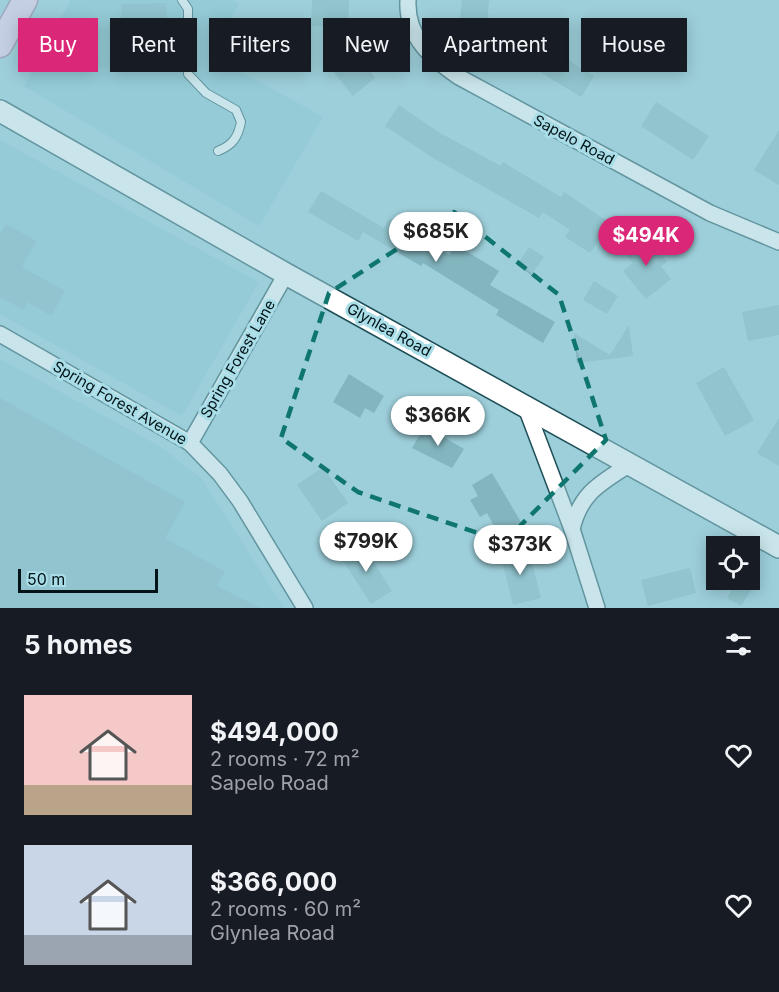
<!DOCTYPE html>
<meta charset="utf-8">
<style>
:root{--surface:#171b24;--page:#20242c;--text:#f1f3f6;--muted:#9ea1a6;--accent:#db2777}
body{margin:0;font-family:Inter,sans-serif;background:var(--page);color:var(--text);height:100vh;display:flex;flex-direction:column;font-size:22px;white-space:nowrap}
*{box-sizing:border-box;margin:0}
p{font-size:20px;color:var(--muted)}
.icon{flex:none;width:33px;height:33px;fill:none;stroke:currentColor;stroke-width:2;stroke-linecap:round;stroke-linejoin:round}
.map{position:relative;height:608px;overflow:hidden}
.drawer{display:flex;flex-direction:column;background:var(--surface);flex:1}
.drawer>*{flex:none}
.top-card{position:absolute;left:18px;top:18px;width:744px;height:54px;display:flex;gap:12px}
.controls{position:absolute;left:706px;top:536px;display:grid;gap:12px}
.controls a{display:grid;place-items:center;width:54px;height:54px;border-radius:0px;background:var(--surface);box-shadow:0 3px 15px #0003;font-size:30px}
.scale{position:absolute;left:18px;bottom:15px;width:140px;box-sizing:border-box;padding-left:6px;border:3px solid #021418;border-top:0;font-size:16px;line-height:21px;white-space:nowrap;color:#021418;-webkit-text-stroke:4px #a9dde7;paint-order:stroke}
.price{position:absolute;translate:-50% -51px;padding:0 14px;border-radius:21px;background:#fff;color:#222;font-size:20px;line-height:39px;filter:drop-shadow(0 2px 3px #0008)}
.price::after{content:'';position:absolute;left:50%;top:36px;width:18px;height:14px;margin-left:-9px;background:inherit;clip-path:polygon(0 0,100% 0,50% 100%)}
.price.active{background:var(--accent);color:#fff}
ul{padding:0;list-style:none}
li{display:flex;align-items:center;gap:18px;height:150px;padding:0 24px}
li span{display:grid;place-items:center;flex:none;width:168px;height:120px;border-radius:0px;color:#555}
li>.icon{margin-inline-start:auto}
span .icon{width:72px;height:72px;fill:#fffc;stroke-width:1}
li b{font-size:26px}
h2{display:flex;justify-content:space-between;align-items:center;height:72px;padding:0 24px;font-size:26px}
.chip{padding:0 21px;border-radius:0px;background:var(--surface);box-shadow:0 3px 15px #0003;font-size:21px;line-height:54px}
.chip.active{background:var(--accent);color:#fff}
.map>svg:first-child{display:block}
.built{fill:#89c5d1}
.building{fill:#83b5bf}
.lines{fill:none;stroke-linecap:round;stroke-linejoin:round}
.lane-casing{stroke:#1e4f58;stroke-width:10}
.street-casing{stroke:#1e4f58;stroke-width:18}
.secondary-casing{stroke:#1e4f58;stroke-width:24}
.primary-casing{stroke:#9d789e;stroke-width:27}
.lane{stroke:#fff;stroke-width:8}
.street{stroke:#fff;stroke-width:15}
.secondary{stroke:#fff;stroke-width:21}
.primary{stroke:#f6cef0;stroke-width:24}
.marked{fill:none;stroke:#0f766e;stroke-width:4.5;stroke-dasharray:12 8;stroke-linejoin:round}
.labels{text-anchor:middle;stroke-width:6;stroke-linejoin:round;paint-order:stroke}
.street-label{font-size:15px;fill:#021418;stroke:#a9dde7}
</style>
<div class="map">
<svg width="779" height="608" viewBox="0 0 779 608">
<rect width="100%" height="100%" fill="#9dcfda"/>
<g class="built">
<polygon points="71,0 231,0 239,4 209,54 323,117 259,226 24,86"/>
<polygon points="0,140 259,282 182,416 0,314"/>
<polygon points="0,359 161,447 202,479 284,608 0,608"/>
</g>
<g class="building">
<polygon points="312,0 349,0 348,28 311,26"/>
<polygon points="462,0 489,0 486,32 459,29"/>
<polygon points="166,3 168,54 122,56 121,4"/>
<polygon points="532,38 594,76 581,97 519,59"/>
<polygon points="348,43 375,78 353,96 325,61"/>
<polygon points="656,102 709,136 693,160 641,126"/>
<polygon points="399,105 440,133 501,166 503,162 561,197 564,192 610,223 590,253 565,237 570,230 543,212 539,218 433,158 385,126"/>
<polygon points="779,130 779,185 754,170"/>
<polygon points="321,191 384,228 389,219 449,255 456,245 499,271 490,285 555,322 543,343 496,315 499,310 423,263 421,266 363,232 358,241 308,212"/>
<polygon points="6,224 36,241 22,267 65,291 51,316 28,302 24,310 0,297 0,234"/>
<polygon points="645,234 667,262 661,266 671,279 646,299 623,271 633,263 624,252"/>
<polygon points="529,247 544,257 531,275 517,265"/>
<polygon points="594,281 618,296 607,314 583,300"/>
<polygon points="779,305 779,335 748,341 742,312"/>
<polygon points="629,325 633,356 577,363 574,333 610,355"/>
<polygon points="724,367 754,420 725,436 696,383"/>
<polygon points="349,374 384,396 374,413 365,408 360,418 333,402"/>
<polygon points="0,398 185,502 165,538 225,572 217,586 260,608 0,608"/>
<polygon points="779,418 779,466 757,453"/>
<polygon points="425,426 464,449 452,468 412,448"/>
<polygon points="323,467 348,503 322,521 297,485"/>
<polygon points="492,473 521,522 499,535 487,513 480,517 470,500 478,496 472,485"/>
<polygon points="361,542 392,591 371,604 340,556"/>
<polygon points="528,546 541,598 513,605 500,553"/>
<polygon points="690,568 696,593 648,606 641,580"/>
<polygon points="737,581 751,590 741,606 727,598"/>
</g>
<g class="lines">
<defs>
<path id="lane" d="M182,0l6,9v65l18,19 30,17 5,12c-3,15 -8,23 -23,29"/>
<g id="street">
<path d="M408,0c-2,37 23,58 51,77l251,136 69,29"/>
<polyline points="0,334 190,443 220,474 240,501 305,608"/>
<polyline points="525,405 572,529 597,608"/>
<polyline points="190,443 286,274"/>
<path d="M572,529c9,-37 28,-45 58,-65"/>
</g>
<polyline id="secondary" points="0,111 286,274 779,547"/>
<polyline id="primary" points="0,45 25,0"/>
</defs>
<use href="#lane" class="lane-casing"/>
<use href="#street" class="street-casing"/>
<use href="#secondary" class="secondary-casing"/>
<use href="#primary" class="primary-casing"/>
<use href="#lane" class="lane"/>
<use href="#street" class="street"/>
<use href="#secondary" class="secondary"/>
<use href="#primary" class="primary"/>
</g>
<path d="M0 0H779V608H0ZM454,212l105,83 47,145 -102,102 -146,-50 -77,-54 48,-145z" fill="#9dcfda" fill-opacity=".55" fill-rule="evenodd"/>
<path class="marked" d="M454,212l105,83 47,145 -102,102 -146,-50 -77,-54 48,-145z"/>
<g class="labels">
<g class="street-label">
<text transform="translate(574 140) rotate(28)" y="5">Sapelo Road</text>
<text transform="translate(389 330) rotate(29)" y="5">Glynlea Road</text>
<text transform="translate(238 359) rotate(-60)" y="5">Spring Forest Lane</text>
<text transform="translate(120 403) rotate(30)" y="5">Spring Forest Avenue</text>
</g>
</g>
</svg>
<div class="controls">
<a><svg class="icon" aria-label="locate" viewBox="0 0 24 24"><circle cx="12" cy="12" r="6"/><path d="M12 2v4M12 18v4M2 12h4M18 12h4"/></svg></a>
</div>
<div class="scale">50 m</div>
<b class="price" style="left:436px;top:263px">$685K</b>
<b class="price active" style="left:646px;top:267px">$494K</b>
<b class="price" style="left:438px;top:447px">$366K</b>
<b class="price" style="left:366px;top:573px">$799K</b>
<b class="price" style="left:520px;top:576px">$373K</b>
<div class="top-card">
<a class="chip active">Buy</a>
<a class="chip">Rent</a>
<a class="chip">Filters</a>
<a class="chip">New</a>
<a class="chip">Apartment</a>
<a class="chip">House</a>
</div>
</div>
<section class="drawer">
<h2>5 homes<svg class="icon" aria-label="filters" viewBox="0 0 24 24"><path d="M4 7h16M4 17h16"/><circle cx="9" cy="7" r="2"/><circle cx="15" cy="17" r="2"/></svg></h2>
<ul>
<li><span style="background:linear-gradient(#f6c9c9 75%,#b9a48a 0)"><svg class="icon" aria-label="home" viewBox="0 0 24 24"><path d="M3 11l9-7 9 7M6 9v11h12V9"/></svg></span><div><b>$494,000</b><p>2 rooms · 72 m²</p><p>Sapelo Road</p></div><svg class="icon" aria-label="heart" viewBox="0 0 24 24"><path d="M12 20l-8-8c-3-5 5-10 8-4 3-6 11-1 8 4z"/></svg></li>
<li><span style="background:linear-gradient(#c9d6e8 75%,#9aa5b1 0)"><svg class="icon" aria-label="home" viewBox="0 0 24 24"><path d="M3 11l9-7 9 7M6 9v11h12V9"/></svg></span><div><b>$366,000</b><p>2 rooms · 60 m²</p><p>Glynlea Road</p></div><svg class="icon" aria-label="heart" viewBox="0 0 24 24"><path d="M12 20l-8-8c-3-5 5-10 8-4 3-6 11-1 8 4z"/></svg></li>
</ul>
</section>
